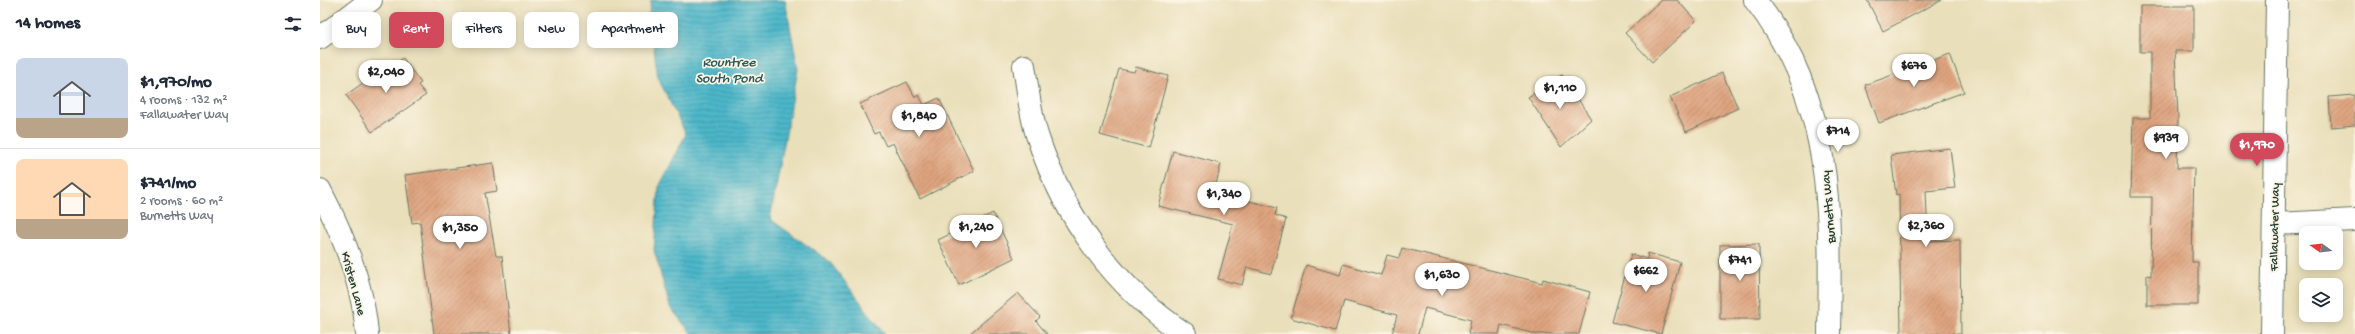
<!DOCTYPE html>
<meta charset="utf-8">
<style>
:root{--surface:#fff;--page:#f2f2f3;--text:#1f2937;--muted:#747a83;--line:#e0e1e3;--accent:#d1495b}
body{margin:0;font-family:"Gochi Hand",sans-serif;background:var(--page);color:var(--text);height:100vh;display:flex;flex-direction:column;font-size:15px;white-space:nowrap}
*{box-sizing:border-box;margin:0}
p{font-size:13px;color:var(--muted)}
.icon{flex:none;width:22px;height:22px;fill:none;stroke:currentColor;stroke-width:2;stroke-linecap:round;stroke-linejoin:round}
.map{position:relative;flex:1;overflow:hidden}
.panel{display:flex;flex-direction:column;background:var(--surface);width:320px}
.panel>*{flex:none}
.hud{position:absolute;left:12px;top:12px;width:380px;height:36px;display:flex;gap:8px}
.needle{width:26px;rotate:284deg}
.fabs{position:absolute;left:1979px;top:226px;display:grid;gap:8px}
.fabs a{display:grid;place-items:center;width:44px;height:44px;border-radius:8px;background:var(--surface);box-shadow:0 2px 10px #0003;font-size:20px}
.price{position:absolute;translate:-50% -34px;padding:0 9px;border-radius:14px;background:#fff;color:#222;font-size:13px;line-height:26px;filter:drop-shadow(0 1px 2px #0008)}
.price::after{content:'';position:absolute;left:50%;top:24px;width:12px;height:9px;margin-left:-6px;background:inherit;clip-path:polygon(0 0,100% 0,50% 100%)}
.price.current{background:var(--accent);color:#fff}
ul{padding:0;list-style:none}
li{display:flex;align-items:center;gap:12px;height:100px;padding:0 16px}
li+li{border-top:1px solid var(--line)}
li span{display:grid;place-items:center;flex:none;width:112px;height:80px;border-radius:8px;color:#555}
li>.icon{margin-inline-start:auto}
span .icon{width:48px;height:48px;fill:#fffc;stroke-width:1}
li b{font-size:17px}
h2{display:flex;justify-content:space-between;align-items:center;height:48px;padding:0 16px;font-size:17px}
.chip{padding:0 14px;border-radius:8px;background:var(--surface);box-shadow:0 2px 10px #0003;font-size:14px;line-height:36px}
.chip.current{background:var(--accent);color:#fff}
main{display:flex;flex:1;min-height:0}
.map>svg:first-child{display:block}
.water{fill:url(#water-rules);stroke:#367a7f}
.building{fill:url(#building-hatch)}
.lines{fill:none;stroke-linecap:round;stroke-linejoin:round}
.minor-casing{stroke:#667663;stroke-width:24}
.minor{stroke:#fff;stroke-width:22}
.labels{text-anchor:middle;stroke-width:3.5;stroke-linejoin:round;paint-order:stroke}
.street-label{font-size:13px;fill:#1f3d34;stroke:#fcf5e5}
.water-label{font-size:14px;font-style:italic;fill:#2a5c5a;stroke:#fcf5e5}
</style>
<main>
<section class="panel">
<h2>14 homes<svg class="icon" aria-label="filters" viewBox="0 0 24 24"><path d="M4 7h16M4 17h16"/><circle cx="9" cy="7" r="2"/><circle cx="15" cy="17" r="2"/></svg></h2>
<ul>
<li><span style="background:linear-gradient(#c9d6e8 75%,#b9a48a 0)"><svg class="icon" aria-label="home" viewBox="0 0 24 24"><path d="M3 11l9-7 9 7M6 9v11h12V9"/></svg></span><div><b>$1,970/mo</b><p>4 rooms · 132 m²</p><p>Fallawater Way</p></div></li>
<li><span style="background:linear-gradient(#ffd9b3 75%,#b9a48a 0)"><svg class="icon" aria-label="home" viewBox="0 0 24 24"><path d="M3 11l9-7 9 7M6 9v11h12V9"/></svg></span><div><b>$741/mo</b><p>2 rooms · 60 m²</p><p>Burnetts Way</p></div></li>
</ul>
</section>
<div class="map">
<svg width="2035" height="334" viewBox="0 0 2035 334">
<defs>
<pattern id="water-rules" width="6" height="5" patternUnits="userSpaceOnUse"><rect width="6" height="5" fill="#4db7ca"/><path d="M0 2.5h6" fill="none" stroke="#3f96a5"/></pattern>
<pattern id="building-hatch" width="6" height="6" patternUnits="userSpaceOnUse"><rect width="6" height="6" fill="#dfa480"/><path d="M-1 1l2-2M0 6l6-6M5 7l2-2" fill="none" stroke="#b4876a"/></pattern>
</defs>
<rect width="100%" height="100%" fill="#fcf5e5"/>
<filter id="ink" filterUnits="userSpaceOnUse"><feTurbulence type="fractalNoise" baseFrequency=".025" numOctaves="2"/><feDisplacementMap in="SourceGraphic" scale="8" xChannelSelector="R" yChannelSelector="G"/><feConvolveMatrix kernelMatrix="1 2 1 2 8 2 1 2 1" color-interpolation-filters="sRGB"/></filter>
<filter id="wash" filterUnits="userSpaceOnUse"><feTurbulence type="fractalNoise" baseFrequency=".012" numOctaves="4" result="noise"/><feDisplacementMap in="SourceGraphic" scale="16" xChannelSelector="R" yChannelSelector="G"/><feGaussianBlur stdDeviation="0.9" result="paint"/><feColorMatrix in="noise" values="0 0 0 0 0 0 0 0 0 0 0 0 0 0 0 0 0 1.4 0 .05"/><feComposite in="paint" operator="in"/></filter>
<g filter="url(#wash)">
<rect width="100%" height="100%" fill="#e9dfba"/>
<polygon class="water" points="331,0 465,0 478,69 450,219 509,261 565,334 372,334 350,307 334,250 339,187 366,134 338,78 329,13"/>
<g id="blocks">
<g class="building">
<polygon points="1341,0 1357,0 1376,21 1332,62 1305,33"/>
<polygon points="1547,0 1622,0 1563,31"/>
<polygon points="1820,6 1874,6 1874,51 1855,51 1858,118 1857,168 1874,168 1872,262 1878,262 1878,305 1827,305 1827,275 1831,276 1832,197 1811,197 1813,118 1830,118 1830,52 1820,52"/>
<polygon points="1630,54 1644,92 1559,123 1545,85"/>
<polygon points="83,58 101,83 98,85 106,95 52,132 26,95 71,63 72,66"/>
<polygon points="816,67 848,76 829,148 780,135 799,69 814,72"/>
<polygon points="1402,73 1418,108 1366,132 1350,97"/>
<polygon points="1242,75 1271,119 1241,147 1208,97"/>
<polygon points="587,82 595,97 599,95 604,105 619,98 654,171 600,199 573,143 566,146 559,132 554,134 540,104"/>
<polygon points="2035,95 2035,125 2011,127 2009,97"/>
<polygon points="1630,148 1635,188 1606,191 1608,241 1640,240 1641,334 1581,334 1579,194 1576,195 1571,155"/>
<polygon points="853,151 901,164 894,192 957,208 955,215 966,219 951,274 927,267 922,285 898,279 913,224 838,206"/>
<polygon points="173,163 177,191 165,193 176,256 182,256 191,334 114,334 100,222 92,223 85,175"/>
<polygon points="673,213 694,258 639,285 618,240"/>
<polygon points="1439,244 1440,319 1400,319 1400,245"/>
<polygon points="1082,248 1222,283 1223,279 1270,292 1259,334 1216,334 1181,325 1179,334 1148,334 1151,320 1105,308 1098,334 1072,334 1077,315 1024,301 1015,331 971,318 986,265 1020,275 1023,264 1061,275 1067,255 1079,258"/>
<polygon points="1328,253 1360,262 1341,334 1292,322 1311,254 1327,259"/>
<polygon points="698,293 720,317 716,321 727,334 649,334"/>
</g>
</g>
</g>
<g filter="url(#ink)">
<use href="#blocks" fill-opacity="0" stroke="#667663" stroke-width="1"/>
<g class="lines">
<defs>
<g id="minor">
<path d="M1435,0c79,102 76,212 74,334"/>
<polyline points="0,38 51,0"/>
<path d="M704,66c4,24 6,49 14,72 26,79 77,150 147,196"/>
<path d="M0,190c23,44 43,94 47,144"/>
<polyline points="1954,224 2035,220"/>
<polyline points="1952,334 1957,0"/>
</g>
</defs>
<use href="#minor" class="minor-casing"/>
<use href="#minor" class="minor"/>
</g>
</g>
<g class="labels">
<g class="street-label">
<text transform="translate(1507 207) rotate(-95)" y="5">Burnetts Way</text>
<text transform="translate(1953 227) rotate(-89)" y="5">Fallawater Way</text>
<text transform="translate(35 283) rotate(75)" y="5">Kristen Lane</text>
</g>
<g class="water-label">
<text x="409" y="66">Rountree<tspan x="409" dy="16">South Pond</tspan></text>
</g>
</g>
</svg>
<div class="fabs">
<a><svg class="needle" viewBox="-14 -14 28 28"><path d="M0-13l5 13h-10z" fill="#e53935"/><path d="M0 13l5-13h-10z" fill="#747a83"/></svg></a>
<a><svg class="icon" aria-label="layers" viewBox="0 0 24 24"><path d="M12 4l9 5-9 5-9-5zM3 14l9 5 9-5"/></svg></a>
</div>
<b class="price" style="left:1594px;top:88px">$676</b>
<b class="price" style="left:66px;top:94px">$2,040</b>
<b class="price" style="left:1240px;top:110px">$1,110</b>
<b class="price" style="left:599px;top:138px">$1,840</b>
<b class="price" style="left:1518px;top:153px">$714</b>
<b class="price" style="left:1846px;top:160px">$939</b>
<b class="price current" style="left:1937px;top:167px">$1,970</b>
<b class="price" style="left:904px;top:216px">$1,340</b>
<b class="price" style="left:1606px;top:248px">$2,360</b>
<b class="price" style="left:656px;top:249px">$1,240</b>
<b class="price" style="left:140px;top:250px">$1,350</b>
<b class="price" style="left:1420px;top:282px">$741</b>
<b class="price" style="left:1326px;top:293px">$662</b>
<b class="price" style="left:1122px;top:297px">$1,630</b>
<div class="hud">
<a class="chip">Buy</a>
<a class="chip current">Rent</a>
<a class="chip">Filters</a>
<a class="chip">New</a>
<a class="chip">Apartment</a>
</div>
</div>
</main>
